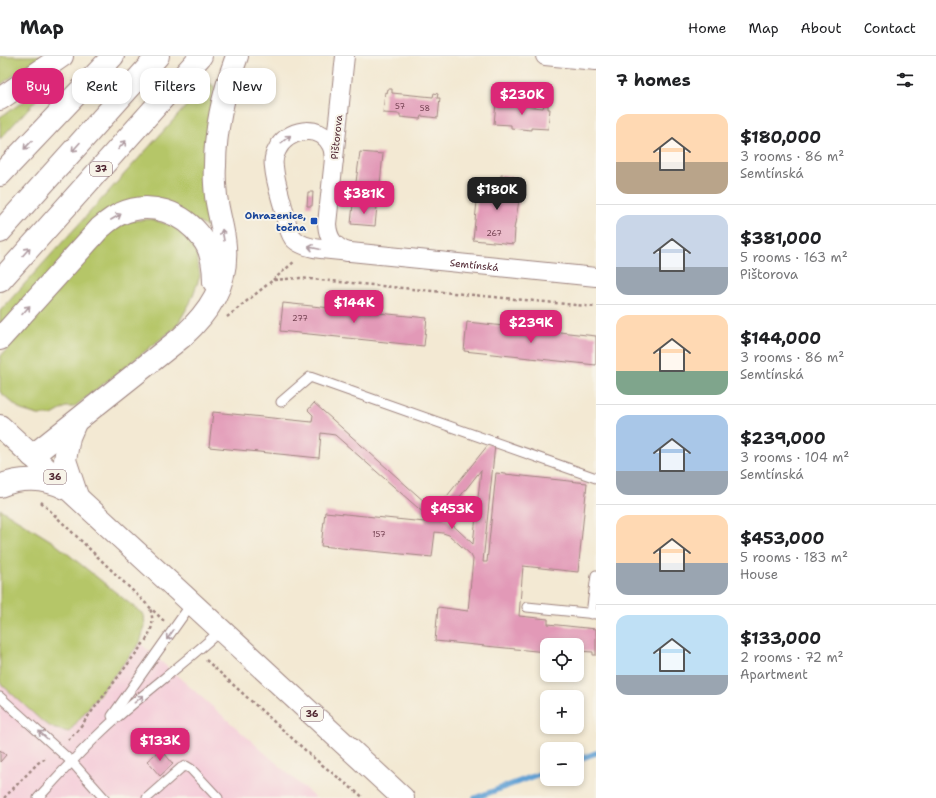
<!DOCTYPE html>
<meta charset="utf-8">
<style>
:root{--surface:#fff;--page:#f2f2f2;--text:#202124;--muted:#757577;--line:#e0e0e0;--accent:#db2777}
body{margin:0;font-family:"Shantell Sans",sans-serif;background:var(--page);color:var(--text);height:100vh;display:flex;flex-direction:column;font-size:15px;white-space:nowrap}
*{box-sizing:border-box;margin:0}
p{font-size:13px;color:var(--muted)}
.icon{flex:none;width:22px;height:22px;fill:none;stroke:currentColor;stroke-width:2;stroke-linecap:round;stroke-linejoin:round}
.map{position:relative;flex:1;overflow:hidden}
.details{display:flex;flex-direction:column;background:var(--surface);width:340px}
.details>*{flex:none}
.hud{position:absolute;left:12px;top:12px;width:380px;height:36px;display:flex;gap:8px}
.controls{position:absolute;left:540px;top:582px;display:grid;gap:8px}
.controls a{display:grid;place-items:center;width:44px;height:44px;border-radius:8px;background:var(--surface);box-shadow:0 2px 6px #0003;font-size:20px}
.price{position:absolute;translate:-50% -34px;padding:0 9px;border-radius:8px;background:var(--accent);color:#fff;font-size:13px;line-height:26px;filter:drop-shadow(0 1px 2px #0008)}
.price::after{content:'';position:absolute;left:50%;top:24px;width:12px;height:9px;margin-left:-6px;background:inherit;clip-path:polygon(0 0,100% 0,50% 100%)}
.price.active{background:#222;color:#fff}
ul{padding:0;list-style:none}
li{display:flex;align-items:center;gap:12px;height:100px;padding:0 20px}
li+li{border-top:1px solid var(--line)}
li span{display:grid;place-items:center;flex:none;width:112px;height:80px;border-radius:12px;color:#555}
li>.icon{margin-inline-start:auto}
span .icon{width:48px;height:48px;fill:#fffc;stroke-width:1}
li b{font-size:17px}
h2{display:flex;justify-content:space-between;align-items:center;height:48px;padding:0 20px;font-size:17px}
.pill{padding:0 14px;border-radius:12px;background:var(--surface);box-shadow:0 2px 6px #0003;font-size:14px;line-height:36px}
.pill.active{background:var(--accent);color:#fff}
header{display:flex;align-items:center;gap:24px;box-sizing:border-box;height:56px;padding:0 20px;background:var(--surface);border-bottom:1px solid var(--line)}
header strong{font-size:19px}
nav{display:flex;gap:22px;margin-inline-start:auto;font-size:14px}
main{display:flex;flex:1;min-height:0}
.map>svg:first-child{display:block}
.built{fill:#f5cfda}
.green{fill:#b5c668;stroke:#80724a}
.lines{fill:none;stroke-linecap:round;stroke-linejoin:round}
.stream{stroke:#62a1d4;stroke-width:5.5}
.building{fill:#e299b7;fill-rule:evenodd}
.lane-casing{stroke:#9e847f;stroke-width:11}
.street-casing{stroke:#9e847f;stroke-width:20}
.primary-casing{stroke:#9e847f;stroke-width:24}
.path{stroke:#9e847f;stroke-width:2.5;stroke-dasharray:3 3;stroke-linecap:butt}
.lane{stroke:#fff;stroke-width:9}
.street{stroke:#fff;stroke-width:18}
.primary{stroke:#fff;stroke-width:22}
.oneway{stroke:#ae9aa0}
.transit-dot{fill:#1a4fb4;stroke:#f7f3e8;stroke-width:1.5}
.labels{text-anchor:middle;stroke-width:4;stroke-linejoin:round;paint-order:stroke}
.number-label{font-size:8px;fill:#703e4e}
.shield{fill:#f7f3e8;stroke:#7e5f64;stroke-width:1}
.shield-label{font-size:9px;font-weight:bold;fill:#4a1f2b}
.street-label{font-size:10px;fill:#4a1f2b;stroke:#f7f3e8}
.transit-label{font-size:10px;font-weight:bold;fill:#164399;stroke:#f7f3e8;text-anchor:end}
</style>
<header>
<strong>Map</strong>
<nav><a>Home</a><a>Map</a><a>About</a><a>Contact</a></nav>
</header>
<main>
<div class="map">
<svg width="596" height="742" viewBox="0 0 596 742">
<rect width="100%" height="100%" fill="#f7f3e8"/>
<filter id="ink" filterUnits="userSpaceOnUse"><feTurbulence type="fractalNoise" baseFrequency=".025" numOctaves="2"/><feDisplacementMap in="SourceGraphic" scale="8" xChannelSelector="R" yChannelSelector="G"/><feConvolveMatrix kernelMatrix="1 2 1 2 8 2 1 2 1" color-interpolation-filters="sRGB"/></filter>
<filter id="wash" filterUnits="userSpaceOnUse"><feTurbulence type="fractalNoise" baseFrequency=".012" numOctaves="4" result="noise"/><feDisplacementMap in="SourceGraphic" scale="16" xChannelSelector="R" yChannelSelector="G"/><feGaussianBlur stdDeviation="0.9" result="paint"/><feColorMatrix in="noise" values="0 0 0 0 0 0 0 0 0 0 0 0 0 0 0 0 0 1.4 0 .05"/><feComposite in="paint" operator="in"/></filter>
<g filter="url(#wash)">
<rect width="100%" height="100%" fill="#f3e9d3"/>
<polygon class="built" points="140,587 316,742 0,742 0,625 68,676"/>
<g class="green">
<polygon points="0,0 41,0 0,29"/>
<polygon points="208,26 215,31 212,49 204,121 208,168 207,171 151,142 0,268 0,255"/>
<polygon points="52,27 0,83 0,61"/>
<polygon points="151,163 173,170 190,185 197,200 200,220 190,247 176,271 74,351 66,351 52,359 38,359 21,354 0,336 0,301 111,175 130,165"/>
<polygon points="0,453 53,486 144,559 145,570 140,587 69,676 55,673 44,667 0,627"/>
</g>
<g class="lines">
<g class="stream">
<polyline points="577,704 596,697"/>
<polyline points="475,742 547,715"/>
</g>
</g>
<g id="blocks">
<g class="building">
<polygon points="388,33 392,33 392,37 433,41 434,37 438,38 437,42 440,42 438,62 421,60 420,63 400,61 400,58 383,57 385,36 387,37"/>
<polygon points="498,44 502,44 502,48 543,52 544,49 548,49 548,53 550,53 548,73 531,72 531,74 511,72 511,69 494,68 496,47 497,48"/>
<polygon points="360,96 383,98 380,128 356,126"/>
<polygon points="501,119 514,121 514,129 519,130 518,145 519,145 514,173 515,173 514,188 473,184 479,126 500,128"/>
<polygon points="308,136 313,136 312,150 307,150"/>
<polygon points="353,148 377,150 375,170 351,168"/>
<polygon points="283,247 427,262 424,290 280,275"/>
<polygon points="467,266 596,280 596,309 464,295"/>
<path d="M314,347l121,108 61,-76 -13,127h4l9,-89 91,10 -9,89 -55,-6 -4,50 29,3v5l48,5v26h-3v-3l-16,-1v-6h-30l-1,7 -111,-11 3,-34 30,4 5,-52 -2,-4 -22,-20 -6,-2 -8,-1 -3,25 -111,-11 4,-34 100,10 1,-7 -91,-80 -14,-2 -2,25 -110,-11 4,-35 99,10 1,-7 -5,-5zM481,414l-8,74 -29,-27z"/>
<polygon points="161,693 173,708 160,720 147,705"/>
<polygon points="0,694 6,699 0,706"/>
</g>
</g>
</g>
<g filter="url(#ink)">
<use href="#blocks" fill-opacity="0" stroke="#9e847f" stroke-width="1"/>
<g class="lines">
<defs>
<g id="lane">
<polyline points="281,346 310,321 596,422"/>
<polyline points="527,551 596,558"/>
<polyline points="591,558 596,519"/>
<polyline points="0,641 72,706 104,742"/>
<polyline points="112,660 192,547"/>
<path d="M38,742c24,-26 48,-53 75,-77 35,-31 73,-59 108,-91"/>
<polyline points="147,742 181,712 186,710 191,713 218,742"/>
</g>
<g id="street">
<path d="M345,0l-18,168c1,15 7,23 21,28"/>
<polyline points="545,0 596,5"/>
<path id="s1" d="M334,104c-1,-5 0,-10 -3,-15 -11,-22 -45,-16 -54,5 -3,5 -4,11 -3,17 1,12 5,25 8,36 3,10 5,27 11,35 7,8 18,10 28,11l275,28"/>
</g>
<g id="primary">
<polyline points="0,43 62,0"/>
<polyline points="0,119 113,0"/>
<polyline points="0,176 158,0"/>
<polyline points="0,225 201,0"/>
<path d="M0,283l100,-111c6,-5 13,-11 20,-14 30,-14 63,-2 82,24 10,12 12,29 12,44"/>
<polyline points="75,367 69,381 65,404 77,440"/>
<polyline points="0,370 403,742"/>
<path d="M32,400l150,-119c27,-25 46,-52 43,-90 -1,-17 -7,-34 -9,-51 -1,-10 -2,-20 -1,-30 0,-38 9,-75 22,-110"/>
<path d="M0,430c21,-9 45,-8 65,2"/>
</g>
</defs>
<use href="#lane" class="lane-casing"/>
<use href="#street" class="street-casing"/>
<use href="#primary" class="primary-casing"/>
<g class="path">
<polyline points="273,224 295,205"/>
<polyline points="227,261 273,224 300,222 596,251"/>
<polyline points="41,446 164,565"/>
<polyline points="206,604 316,704 364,742"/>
<path d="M68,684l9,-9 69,-91c7,-13 8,-18 4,-32"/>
<polyline points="4,742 38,707 47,701"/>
</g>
<use href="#lane" class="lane"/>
<use href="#street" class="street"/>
<use href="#primary" class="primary"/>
</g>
<defs><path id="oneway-shaft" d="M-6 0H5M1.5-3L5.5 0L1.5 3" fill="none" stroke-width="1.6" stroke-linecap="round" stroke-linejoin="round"/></defs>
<g class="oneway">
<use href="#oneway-shaft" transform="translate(286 83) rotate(-38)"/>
<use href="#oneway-shaft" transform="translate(28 89) rotate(133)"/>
<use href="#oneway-shaft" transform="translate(122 89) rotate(-48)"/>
<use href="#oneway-shaft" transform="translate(76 91) rotate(132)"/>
<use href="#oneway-shaft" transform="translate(116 161) rotate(-30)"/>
<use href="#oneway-shaft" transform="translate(223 179) rotate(-100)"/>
<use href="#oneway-shaft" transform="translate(314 192) rotate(-168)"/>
<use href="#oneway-shaft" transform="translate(26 196) rotate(-48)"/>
<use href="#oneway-shaft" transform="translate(26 254) rotate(-48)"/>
<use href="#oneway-shaft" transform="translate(170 579) rotate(125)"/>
<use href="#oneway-shaft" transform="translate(139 643) rotate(-39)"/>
<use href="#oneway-shaft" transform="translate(43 679) rotate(-138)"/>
</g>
</g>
<rect class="transit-dot" x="310" y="161" width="8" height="8" rx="2"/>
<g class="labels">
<g class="number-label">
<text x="400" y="53">57</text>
<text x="425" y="55">58</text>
<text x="494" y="180">267</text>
<text x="300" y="265">277</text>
<text x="379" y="481">157</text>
</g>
<g class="shield">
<rect x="90" y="106" width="22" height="14" rx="3"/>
<rect x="44" y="414" width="22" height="14" rx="3"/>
<rect x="301" y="651" width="22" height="14" rx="3"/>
</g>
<g class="shield-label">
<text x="101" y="116">37</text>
<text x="55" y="424">36</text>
<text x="312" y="661">36</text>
</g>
<g class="street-label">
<text transform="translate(336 81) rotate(-84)" y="4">Pištorova</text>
<text dy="4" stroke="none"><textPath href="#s1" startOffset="358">Semtínská</textPath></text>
</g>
<g class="transit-label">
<text x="306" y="163">Ohrazenice,<tspan x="306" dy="12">točna</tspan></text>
</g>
</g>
</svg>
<div class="controls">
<a><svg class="icon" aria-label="locate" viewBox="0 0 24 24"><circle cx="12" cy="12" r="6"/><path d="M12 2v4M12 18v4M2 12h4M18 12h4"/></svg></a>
<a>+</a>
<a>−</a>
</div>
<b class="price" style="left:522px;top:60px">$230K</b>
<b class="price active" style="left:497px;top:155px">$180K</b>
<b class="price" style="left:364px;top:159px">$381K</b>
<b class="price" style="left:354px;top:268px">$144K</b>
<b class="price" style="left:531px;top:288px">$239K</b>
<b class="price" style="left:452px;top:474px">$453K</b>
<b class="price" style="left:160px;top:706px">$133K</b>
<div class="hud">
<a class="pill active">Buy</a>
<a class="pill">Rent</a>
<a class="pill">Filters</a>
<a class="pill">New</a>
</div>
</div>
<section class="details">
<h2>7 homes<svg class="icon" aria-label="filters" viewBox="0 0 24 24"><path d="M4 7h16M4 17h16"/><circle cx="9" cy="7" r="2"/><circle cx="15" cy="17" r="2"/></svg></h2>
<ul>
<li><span style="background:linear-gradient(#ffd9b3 60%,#b9a48a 0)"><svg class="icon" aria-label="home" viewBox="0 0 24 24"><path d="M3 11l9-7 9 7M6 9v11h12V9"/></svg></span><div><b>$180,000</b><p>3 rooms · 86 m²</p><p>Semtínská</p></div></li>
<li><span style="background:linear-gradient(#c9d6e8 65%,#9aa5b1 0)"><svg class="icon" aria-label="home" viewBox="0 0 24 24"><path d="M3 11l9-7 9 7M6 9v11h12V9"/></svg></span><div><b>$381,000</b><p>5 rooms · 163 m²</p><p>Pištorova</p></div></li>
<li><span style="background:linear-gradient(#ffd9b3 70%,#7fa58c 0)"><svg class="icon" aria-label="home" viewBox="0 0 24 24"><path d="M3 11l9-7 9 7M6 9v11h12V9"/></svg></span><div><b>$144,000</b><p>3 rooms · 86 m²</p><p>Semtínská</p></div></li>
<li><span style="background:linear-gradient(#a9c7e8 70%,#9aa5b1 0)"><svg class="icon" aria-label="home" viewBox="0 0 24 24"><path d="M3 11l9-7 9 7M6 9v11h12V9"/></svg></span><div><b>$239,000</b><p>3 rooms · 104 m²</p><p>Semtínská</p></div></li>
<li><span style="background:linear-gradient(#ffd9b3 60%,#9aa5b1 0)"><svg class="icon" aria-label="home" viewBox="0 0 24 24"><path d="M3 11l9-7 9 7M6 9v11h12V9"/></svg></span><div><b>$453,000</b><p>5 rooms · 183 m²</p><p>House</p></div></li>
<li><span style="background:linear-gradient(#bfe0f5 75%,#9aa5b1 0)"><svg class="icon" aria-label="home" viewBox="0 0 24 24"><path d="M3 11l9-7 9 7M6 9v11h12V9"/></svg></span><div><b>$133,000</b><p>2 rooms · 72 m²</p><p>Apartment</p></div></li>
</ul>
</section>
</main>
